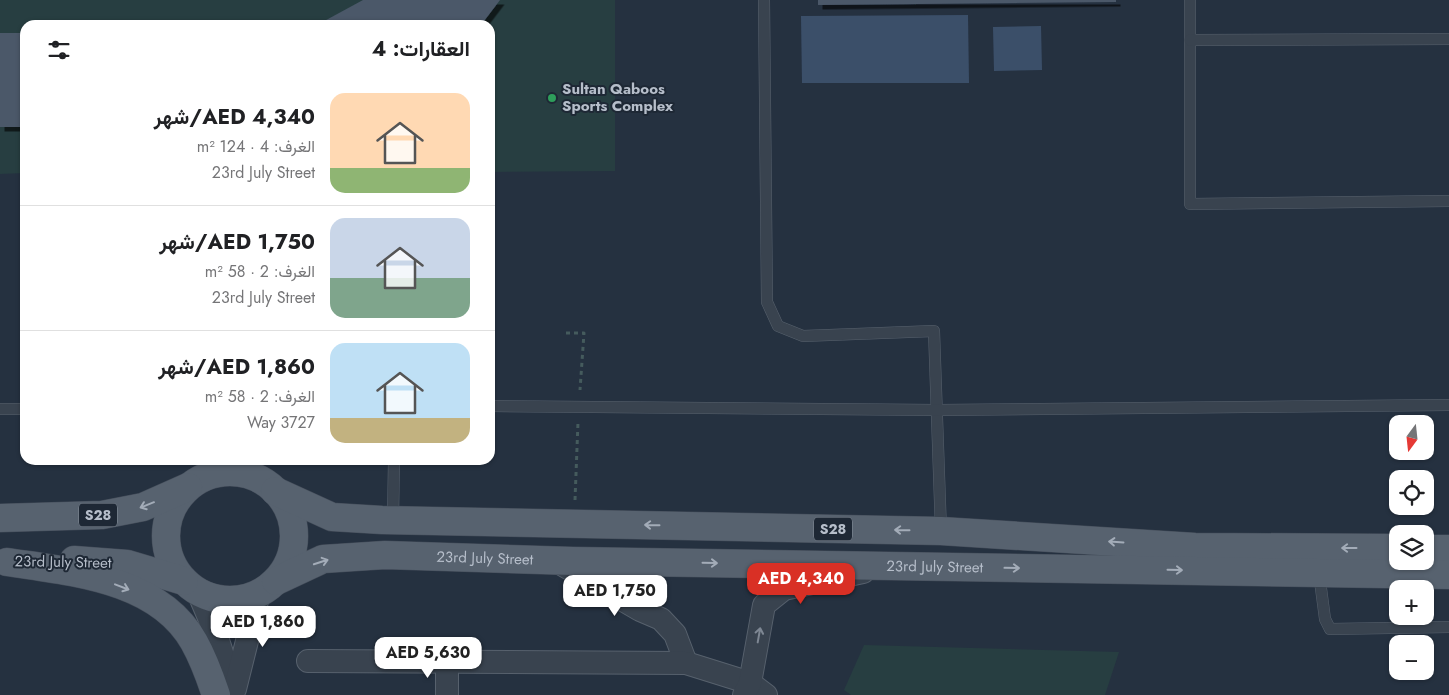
<!DOCTYPE html>
<html lang="ar">
<meta charset="utf-8">
<style>
:root{--surface:#fff;--page:#f6f6f6;--text:#202124;--muted:#757577;--line:#e0e0e0;--accent:#d93025}
body{margin:0;font-family:Jost,Vazirmatn,sans-serif;background:var(--page);color:var(--text);direction:rtl;height:100vh;display:flex;flex-direction:column;font-size:19px;white-space:nowrap}
*{box-sizing:border-box;margin:0}
p{font-size:16px;color:var(--muted)}
.icon{flex:none;width:28px;height:28px;fill:none;stroke:currentColor;stroke-width:2;stroke-linecap:round;stroke-linejoin:round}
.map{position:relative;flex:1;overflow:hidden;direction:ltr}
.drawer{position:absolute;left:20px;top:20px;width:475px;height:445px;display:flex;flex-direction:column;background:var(--surface);border-radius:15px;box-shadow:0 1px 4px #0004;direction:rtl}
.drawer>*{flex:none}
.needle{width:32px;rotate:195deg}
.controls{position:absolute;left:1389px;top:415px;display:grid;gap:10px}
.controls a{display:grid;place-items:center;width:45px;height:45px;border-radius:10px;background:var(--surface);box-shadow:0 1px 4px #0004;font-size:25px}
.price{position:absolute;translate:-50% -42px;padding:0 11px;border-radius:10px;background:#fff;color:#222;font-size:16px;line-height:32px;filter:drop-shadow(0 1px 2px #0008)}
.price::after{content:'';position:absolute;left:50%;top:30px;width:15px;height:11px;margin-left:-8px;background:inherit;clip-path:polygon(0 0,100% 0,50% 100%)}
.price.selected{background:var(--accent);color:#fff}
ul{padding:0;list-style:none}
li{display:flex;align-items:center;gap:15px;height:125px;padding:0 25px}
li+li{border-top:1px solid var(--line)}
li span{display:grid;place-items:center;flex:none;width:140px;height:100px;border-radius:15px;color:#555}
li>.icon{margin-inline-start:auto}
span .icon{width:60px;height:60px;fill:#fffc;stroke-width:1}
li b{font-size:21px}
h2{display:flex;justify-content:space-between;align-items:center;height:60px;padding:0 25px;font-size:21px}
.map>svg:first-child{display:block}
.green{fill:#273e41}
.water{fill:#3b4f69}
.building{fill:#4b5869;filter:url(#shadow)}
.lines{fill:none;stroke-linecap:round;stroke-linejoin:round}
.service-casing{stroke:#57616d;stroke-width:12}
.minor-casing{stroke:#57616d;stroke-width:24}
.primary-casing{stroke:#434c59;stroke-width:29}
.path{stroke:#455b5d;stroke-width:3;stroke-dasharray:4 4;stroke-linecap:butt}
.service{stroke:#39434f;stroke-width:11}
.minor{stroke:#39434f;stroke-width:22}
.primary{stroke:#57626f;stroke-width:28}
.oneway{stroke:#a3acb8}
.oneway2{stroke:#7e8793}
.leisure-dot{fill:#2e9e5b;stroke:#1e2835;stroke-width:2}
.labels{text-anchor:middle;stroke-width:4;stroke-linejoin:round;paint-order:stroke}
.shield{fill:#1e2835;stroke:#88919d;stroke-width:1}
.shield-label{font-size:14px;font-weight:bold;fill:#b6beca}
.poi-label{font-size:15px;font-weight:bold;fill:#b6beca;stroke:#1e2835;text-anchor:start}
.street-label{font-size:15px;fill:#b6beca;stroke:#1e2835}
</style>
<div class="map">
<svg width="1449" height="695" viewBox="0 0 1449 695">
<defs>
<filter id="shadow"><feDropShadow dx="4.5" dy="4.5" stdDeviation="0" flood-color="#0009"/></filter>
</defs>
<rect width="100%" height="100%" fill="#253140"/>
<g class="green">
<polygon points="0,0 615,0 615,171 490,172 490,25 25,25 25,173 0,174"/>
<polygon points="864,645 1119,652 1105,695 851,695 844,690"/>
</g>
<g class="water">
<polygon points="968,15 969,83 802,83 801,16"/>
<polygon points="1041,26 1042,70 994,71 993,27"/>
</g>
<g class="building">
<polygon points="363,0 500,0 481,25 317,25"/>
<polygon points="818,0 1116,0 1116,2 818,5"/>
<rect x="0" y="33" width="25" height="94"/>
</g>
<g class="lines">
<defs>
<g id="service">
<polyline points="764,0 767,302 778,326 803,336 934,331 941,531"/>
<polyline points="1190,0 1190,204 1449,201"/>
<polyline points="1190,40 1449,39"/>
<polyline points="490,406 938,410 1449,405"/>
<polyline points="0,409 25,409"/>
<polyline points="393,520 394,460"/>
<polyline points="1319,573 1325,619 1330,629 1449,627"/>
</g>
<g id="minor">
<polyline points="556,561 640,610 661,619 675,634 686,663"/>
<path d="M198,592c15,35 29,65 33,103"/>
<polyline points="308,661 686,663 750,683 766,695"/>
<polyline points="235,689 259,593"/>
<polyline points="447,695 447,663"/>
<polyline points="744,695 750,683 764,605 784,589 863,572"/>
</g>
<g id="primary">
<circle cx="230" cy="536" r="64"/>
<polyline points="275,491 332,517 382,520 941,531 1195,547 1398,548"/>
<polyline points="0,518 102,515 143,507 188,487"/>
<polyline points="1425,549 1449,549"/>
<polyline points="74,560 127,564 184,581"/>
<path d="M7,562c64,10 151,16 187,80 9,16 16,35 22,53"/>
<path id="s1" d="M276,581l47,-22 62,-4 188,6 876,14"/>
</g>
</defs>
<use href="#service" class="service-casing"/>
<use href="#minor" class="minor-casing"/>
<use href="#primary" class="primary-casing"/>
<g class="path">
<polyline points="566,333 584,333 580,390"/>
<polyline points="575,500 578,422"/>
</g>
<use href="#service" class="service"/>
<use href="#minor" class="minor"/>
<use href="#primary" class="primary"/>
</g>
<defs><path id="oneway-shaft" d="M-6 0H5M1.5-3L5.5 0L1.5 3" fill="none" stroke-width="1.6" stroke-linecap="round" stroke-linejoin="round" transform="scale(1.25)"/></defs>
<g class="oneway">
<use href="#oneway-shaft" transform="translate(147 505) rotate(158)"/>
<use href="#oneway-shaft" transform="translate(652 525) rotate(-179)"/>
<use href="#oneway-shaft" transform="translate(902 530) rotate(-179)"/>
<use href="#oneway-shaft" transform="translate(1116 542) rotate(-176)"/>
<use href="#oneway-shaft" transform="translate(1349 548) rotate(-180)"/>
<use href="#oneway-shaft" transform="translate(321 562) rotate(-18)"/>
<use href="#oneway-shaft" transform="translate(710 563) rotate(1)"/>
<use href="#oneway-shaft" transform="translate(1012 568) rotate(1)"/>
<use href="#oneway-shaft" transform="translate(1175 570) rotate(1)"/>
<use href="#oneway-shaft" transform="translate(122 587) rotate(21)"/>
</g>
<use class="oneway2" href="#oneway-shaft" transform="translate(759 635) rotate(-80)"/>
<circle class="leisure-dot" cx="552" cy="98" r="5"/>
<g class="labels">
<g class="shield">
<rect x="79" y="503.5" width="38" height="23" rx="4"/>
<rect x="814" y="517.5" width="38" height="23" rx="4"/>
</g>
<g class="shield-label">
<text x="98" y="520">S28</text>
<text x="833" y="534">S28</text>
</g>
<g class="poi-label">
<text x="562" y="94">Sultan Qaboos<tspan x="562" dy="17">Sports Complex</tspan></text>
</g>
<g class="street-label">
<text dy="5" stroke="none"><textPath href="#s1" startOffset="214">23rd July Street</textPath></text>
<text transform="translate(63 562) rotate(1)" y="5">23rd July Street</text>
<text dy="5" stroke="none"><textPath href="#s1" startOffset="664">23rd July Street</textPath></text>
</g>
</g>
</svg>
<div class="controls">
<a><svg class="needle" viewBox="-14 -14 28 28"><path d="M0-13l5 13h-10z" fill="#e53935"/><path d="M0 13l5-13h-10z" fill="#757577"/></svg></a>
<a><svg class="icon" aria-label="locate" viewBox="0 0 24 24"><circle cx="12" cy="12" r="6"/><path d="M12 2v4M12 18v4M2 12h4M18 12h4"/></svg></a>
<a><svg class="icon" aria-label="layers" viewBox="0 0 24 24"><path d="M12 4l9 5-9 5-9-5zM3 14l9 5 9-5"/></svg></a>
<a>+</a>
<a>−</a>
</div>
<b class="price selected" style="left:801px;top:605px">AED 4,340</b>
<b class="price" style="left:615px;top:617px">AED 1,750</b>
<b class="price" style="left:263px;top:648px">AED 1,860</b>
<b class="price" style="left:428px;top:679px">AED 5,630</b>
<section class="drawer">
<h2>العقارات: 4<svg class="icon" aria-label="filters" viewBox="0 0 24 24"><path d="M4 7h16M4 17h16"/><circle cx="9" cy="7" r="2"/><circle cx="15" cy="17" r="2"/></svg></h2>
<ul>
<li><span style="background:linear-gradient(#ffd9b3 75%,#8fb573 0)"><svg class="icon" aria-label="home" viewBox="0 0 24 24"><path d="M3 11l9-7 9 7M6 9v11h12V9"/></svg></span><div><b>AED 4,340/شهر</b><p>الغرف: 4 · 124 m²</p><p>23rd July Street</p></div></li>
<li><span style="background:linear-gradient(#c9d6e8 60%,#7fa58c 0)"><svg class="icon" aria-label="home" viewBox="0 0 24 24"><path d="M3 11l9-7 9 7M6 9v11h12V9"/></svg></span><div><b>AED 1,750/شهر</b><p>الغرف: 2 · 58 m²</p><p>23rd July Street</p></div></li>
<li><span style="background:linear-gradient(#bfe0f5 75%,#c2b280 0)"><svg class="icon" aria-label="home" viewBox="0 0 24 24"><path d="M3 11l9-7 9 7M6 9v11h12V9"/></svg></span><div><b>AED 1,860/شهر</b><p>الغرف: 2 · 58 m²</p><p>Way 3727</p></div></li>
</ul>
</section>
</div>
